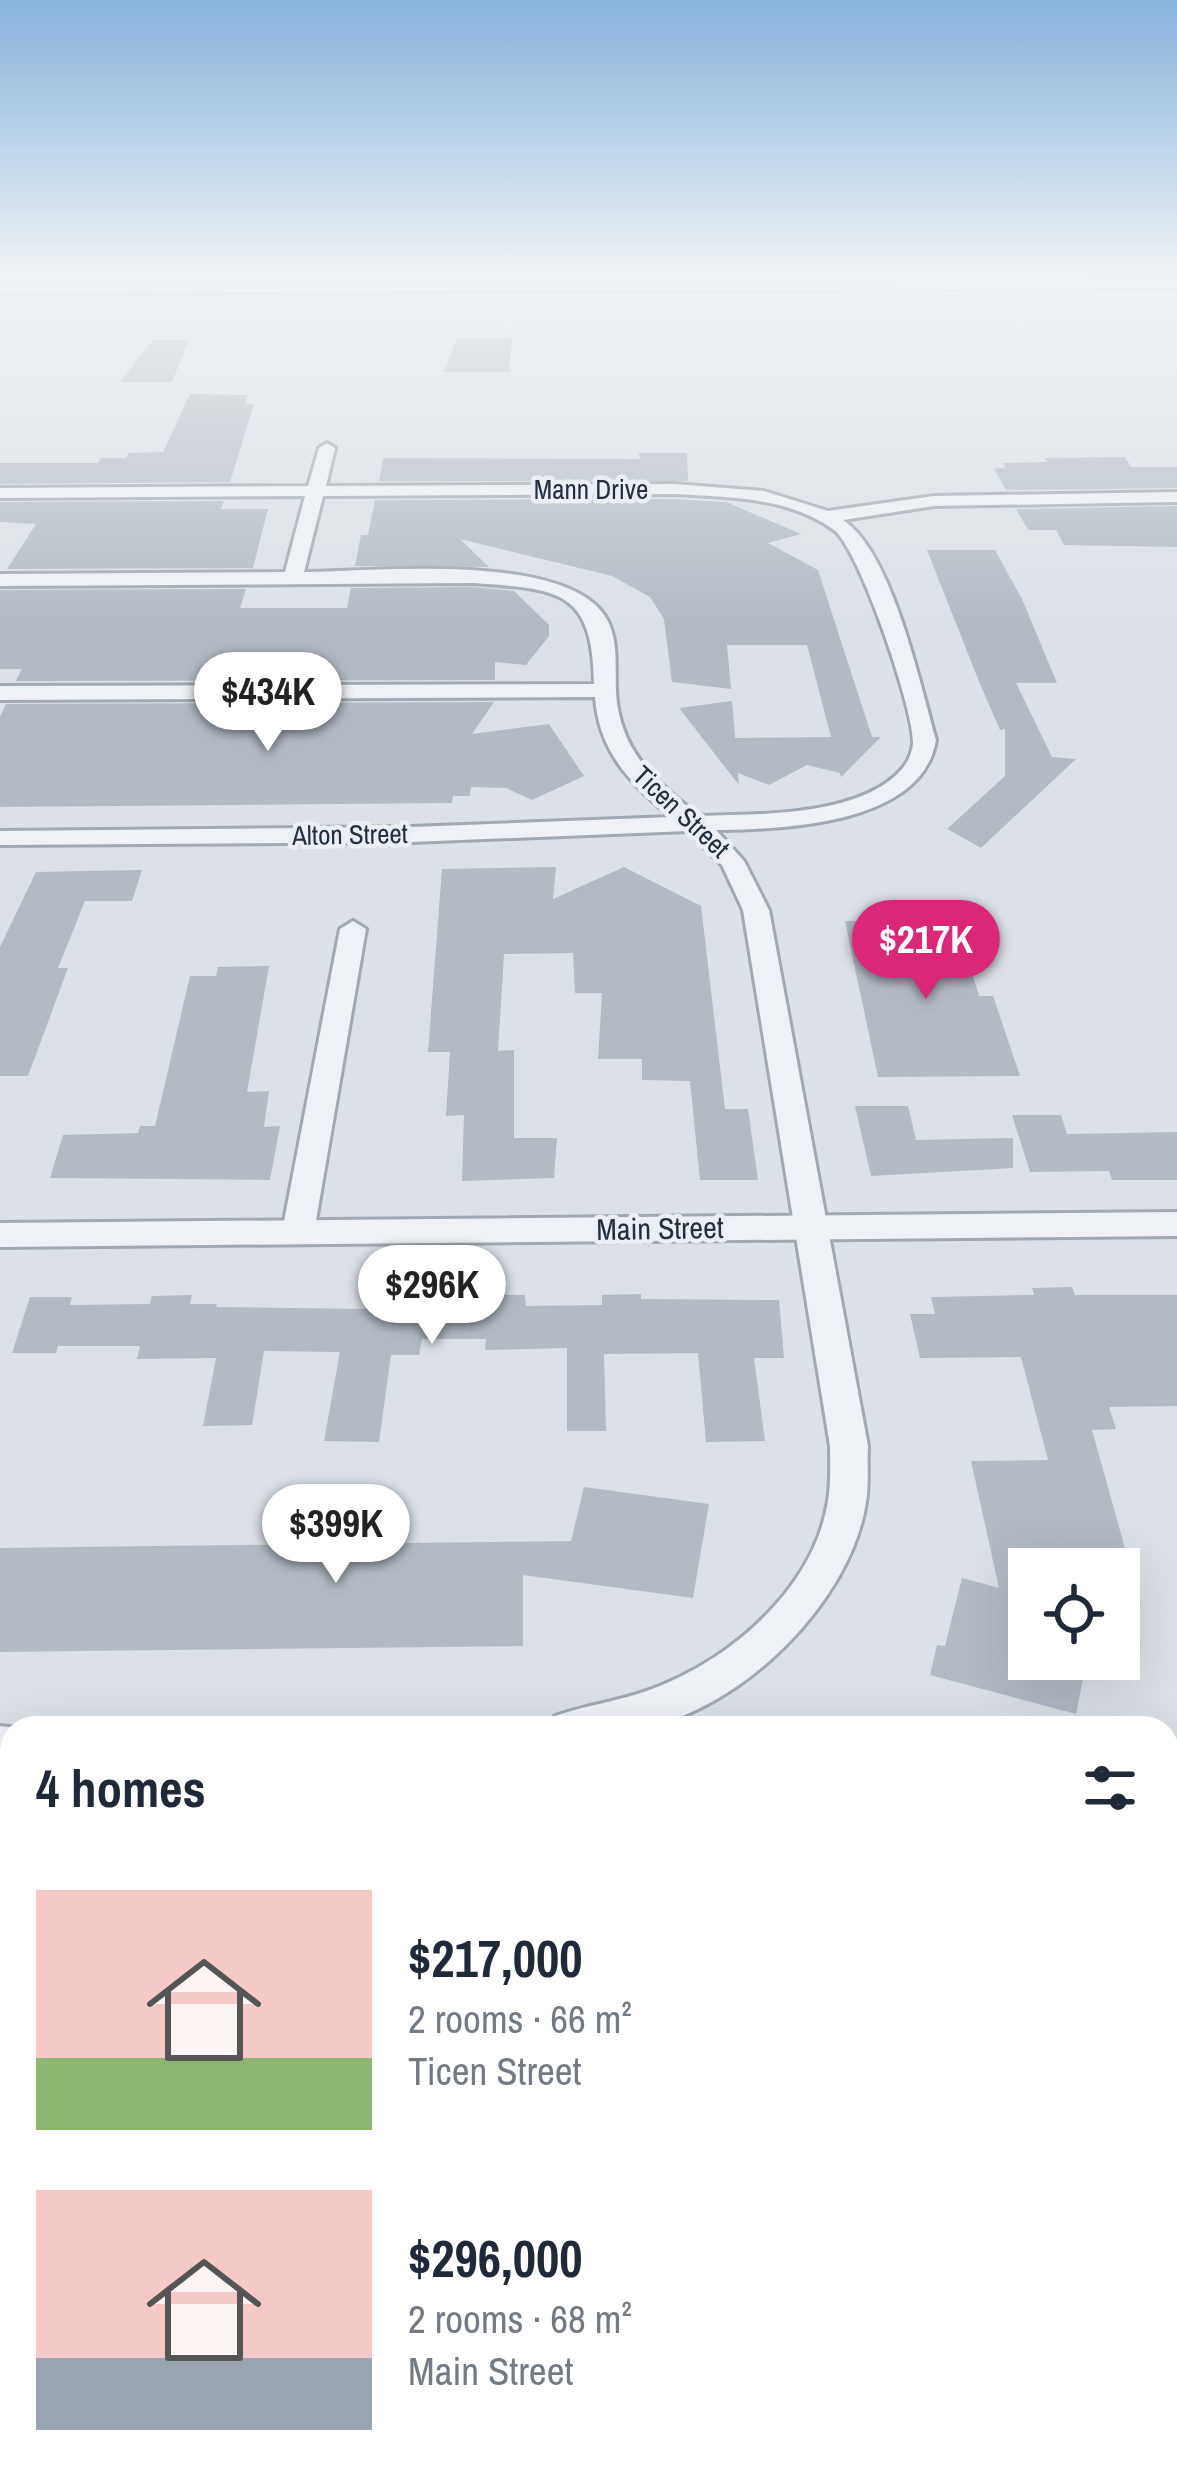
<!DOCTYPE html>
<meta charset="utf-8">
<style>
:root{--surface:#fff;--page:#f2f2f3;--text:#1f2937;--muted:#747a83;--accent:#db2777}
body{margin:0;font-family:"Archivo Narrow",sans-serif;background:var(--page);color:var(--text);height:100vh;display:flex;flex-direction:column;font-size:45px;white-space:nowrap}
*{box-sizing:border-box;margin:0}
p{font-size:39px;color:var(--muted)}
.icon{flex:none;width:66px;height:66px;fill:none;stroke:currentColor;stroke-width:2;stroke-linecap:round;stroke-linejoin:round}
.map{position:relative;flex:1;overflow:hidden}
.details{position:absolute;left:0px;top:1716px;width:1179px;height:771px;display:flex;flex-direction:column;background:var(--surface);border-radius:36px 36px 0 0;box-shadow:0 12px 48px #0002}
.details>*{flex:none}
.controls{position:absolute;left:1008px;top:1548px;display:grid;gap:24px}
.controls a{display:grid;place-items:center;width:132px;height:132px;border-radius:0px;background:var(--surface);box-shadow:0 12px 48px #0002;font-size:60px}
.price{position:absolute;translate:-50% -102px;padding:0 27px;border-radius:42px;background:#fff;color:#222;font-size:39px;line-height:78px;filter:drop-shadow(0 3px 6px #0008)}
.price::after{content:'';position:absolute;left:50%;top:72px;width:36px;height:27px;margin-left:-18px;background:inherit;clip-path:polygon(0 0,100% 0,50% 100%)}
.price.active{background:var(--accent);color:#fff}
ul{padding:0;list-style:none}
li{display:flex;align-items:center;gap:36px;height:300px;padding:0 36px}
li span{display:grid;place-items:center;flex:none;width:336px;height:240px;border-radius:0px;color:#555}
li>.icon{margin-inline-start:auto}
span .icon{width:144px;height:144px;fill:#fffc;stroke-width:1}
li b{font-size:51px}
h2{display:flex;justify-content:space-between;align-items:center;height:144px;padding:0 36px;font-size:51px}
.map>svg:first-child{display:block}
.building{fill:#b2bac4}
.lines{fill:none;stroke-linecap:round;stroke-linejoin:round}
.minor-casing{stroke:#a0a8b1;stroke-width:6}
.tertiary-casing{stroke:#a0a8b1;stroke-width:6}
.minor{fill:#eef1f5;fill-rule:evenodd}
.tertiary{fill:#eef1f5;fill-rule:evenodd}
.labels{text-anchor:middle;stroke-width:9;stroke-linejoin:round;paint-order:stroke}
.far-street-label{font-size:27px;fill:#242f3e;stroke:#ebeff5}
.street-label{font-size:30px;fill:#242f3e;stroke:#ebeff5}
</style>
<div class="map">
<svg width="1177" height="2485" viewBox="0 0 1177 2485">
<rect width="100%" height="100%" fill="#dbe1e7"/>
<g class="building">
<polygon points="456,339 512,339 509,372 444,372"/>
<polygon points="153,340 189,340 172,382 120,382"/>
<polygon points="190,394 248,395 245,404 254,404 230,482 0,484 0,463 98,463 101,458 126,458 129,453 163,452"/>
<polygon points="639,453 687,453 688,481 379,481 383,458 640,459"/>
<polygon points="1125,457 1131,467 1177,467 1177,488 1006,490 994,468 1006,468 1003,463 1048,462 1045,458"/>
<polygon points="674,499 726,502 801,534 768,543 818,570 872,737 881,737 841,777 840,773 807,765 769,785 738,773 739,785 679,708 732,701 735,738 831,737 807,645 727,645 731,689 672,682 664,619 650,597 612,576 460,539 489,567 355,566 361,535 368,535 375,500"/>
<polygon points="224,501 221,509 268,509 253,568 7,569 36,524 0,522 0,502"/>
<polygon points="1177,506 1177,547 1064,545 1056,530 1028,530 1016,509"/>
<polygon points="927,550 995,550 1022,599 1057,683 1016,683 1052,757 1076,759 981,848 947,829 1005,776 1005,729 1000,730 978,679"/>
<polygon points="473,587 514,591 549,625 549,636 526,665 495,662 495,680 16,681 22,669 0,669 0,590 246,589 240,608 347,608 351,588"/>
<polygon points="494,702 472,734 549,724 584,776 532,800 506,788 471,787 470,796 453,796 452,803 0,807 0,717 6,704"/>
<polygon points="556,867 553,899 624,867 701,906 725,1109 748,1109 758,1180 700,1180 690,1081 642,1080 642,1059 598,1059 602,993 575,993 573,953 504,954 498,1051 514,1050 514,1138 557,1138 554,1178 462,1181 464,1115 446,1116 450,1052 428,1052 442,869"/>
<polygon points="142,870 132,901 85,901 58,968 68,968 28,1076 0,1076 0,947 36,872"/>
<polygon points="956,920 979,996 993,996 1020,1076 878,1077 845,921"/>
<polygon points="269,966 247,1092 269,1091 264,1127 280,1126 270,1180 50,1178 63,1135 138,1133 140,1126 155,1126 190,976 216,976 218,967"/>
<polygon points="855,1106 908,1106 916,1140 1013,1138 1013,1168 871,1176"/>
<polygon points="1012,1115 1061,1115 1067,1134 1177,1132 1177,1180 1112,1180 1109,1171 1030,1172"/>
<polygon points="1072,1287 1075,1295 1177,1295 1177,1406 1109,1407 1116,1429 1092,1430 1126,1552 1029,1553 1029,1659 1087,1659 1076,1714 930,1675 937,1645 945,1646 962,1578 999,1588 971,1461 1048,1460 1021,1357 920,1358 910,1314 935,1314 931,1297 1034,1295 1032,1288"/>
<polygon points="641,1294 641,1299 779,1300 784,1358 754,1358 765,1441 706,1442 698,1353 604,1354 606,1431 567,1431 567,1348 485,1350 486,1339 422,1339 419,1355 391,1355 379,1442 324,1441 340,1352 264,1351 252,1425 203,1426 216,1358 137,1359 140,1346 58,1346 56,1353 12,1353 30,1297 72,1297 70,1305 150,1304 152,1296 192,1295 190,1304 217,1304 216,1307 368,1309 369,1300 486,1301 486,1295 525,1295 526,1306 602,1305 602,1295"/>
<polygon points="584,1487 709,1504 693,1598 523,1575 523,1646 0,1652 0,1548 571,1541"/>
</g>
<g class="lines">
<defs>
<g id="minor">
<polygon points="1177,280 1177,288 0,293 0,285"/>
<path d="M327,443l8,5 -9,38 348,-2 90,7 64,20 106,-15 243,-4v10l-243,4 -91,14c49,32 77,164 93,220 -14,85 -152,89 -220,90l28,31 25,49 99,536c-1,18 1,38 -2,56 -15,100 -125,208 -224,226 -29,5 -64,0 -93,0l6,-12c32,-11 65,-15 97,-27 80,-30 162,-101 176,-188 3,-17 2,-37 2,-55l-87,-536 -21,-45 -34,-34 -277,11 -411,3v-14l411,-4 260,-10c-41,-34 -72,-65 -76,-120l-595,3v-14l594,-2c-1,-95 -36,-95 -121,-101l-473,3v-12l285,-2 20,-76 -305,2v-10l308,-2 11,-38zM674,494c54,3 115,3 160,36 25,18 81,182 79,214 -1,9 -5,18 -11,25 -42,48 -144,45 -203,47 -44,-35 -80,-65 -83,-125 -1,-21 2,-45 -6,-65 -29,-77 -238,-54 -306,-54l19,-76z"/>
<polygon points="353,921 366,929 314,1232 298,1242 282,1232 340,929"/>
<polygon points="0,1726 17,1728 12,1728 12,1762 0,1762"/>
</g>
<polygon id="tertiary" points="1177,1212 1177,1236 0,1247 0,1223"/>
</defs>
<use href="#minor" class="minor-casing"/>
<use href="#tertiary" class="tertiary-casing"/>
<use href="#minor" class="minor"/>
<use href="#tertiary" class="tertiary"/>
</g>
<linearGradient id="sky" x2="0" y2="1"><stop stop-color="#86b3dc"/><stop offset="0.44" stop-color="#eff2f4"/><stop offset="1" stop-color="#eff2f4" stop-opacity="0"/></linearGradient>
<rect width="1177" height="624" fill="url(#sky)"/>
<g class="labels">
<g class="far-street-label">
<text x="591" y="499">Mann Drive</text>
<text transform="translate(681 812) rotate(43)" y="9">Ticen Street</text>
<text transform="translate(350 835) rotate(-1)" y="9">Alton Street</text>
</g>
<g class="street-label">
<text transform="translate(660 1229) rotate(-1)" y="10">Main Street</text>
</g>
</g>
</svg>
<div class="controls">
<a><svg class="icon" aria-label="locate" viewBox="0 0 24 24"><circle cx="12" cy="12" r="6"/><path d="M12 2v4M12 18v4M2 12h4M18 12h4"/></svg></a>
</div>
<b class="price" style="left:268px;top:754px">$434K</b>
<b class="price active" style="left:926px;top:1002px">$217K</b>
<b class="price" style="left:432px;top:1347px">$296K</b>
<b class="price" style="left:336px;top:1586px">$399K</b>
<section class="details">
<h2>4 homes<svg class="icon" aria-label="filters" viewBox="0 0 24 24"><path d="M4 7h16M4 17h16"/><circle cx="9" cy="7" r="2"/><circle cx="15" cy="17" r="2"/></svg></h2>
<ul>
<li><span style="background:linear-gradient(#f6c9c9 70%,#8fb573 0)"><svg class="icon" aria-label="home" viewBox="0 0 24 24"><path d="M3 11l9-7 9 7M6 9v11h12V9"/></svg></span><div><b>$217,000</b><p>2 rooms · 66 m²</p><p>Ticen Street</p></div></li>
<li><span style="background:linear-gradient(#f6c9c9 70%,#9aa5b1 0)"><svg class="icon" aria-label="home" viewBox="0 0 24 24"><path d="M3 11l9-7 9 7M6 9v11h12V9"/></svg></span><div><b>$296,000</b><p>2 rooms · 68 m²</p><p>Main Street</p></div></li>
</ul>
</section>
</div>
